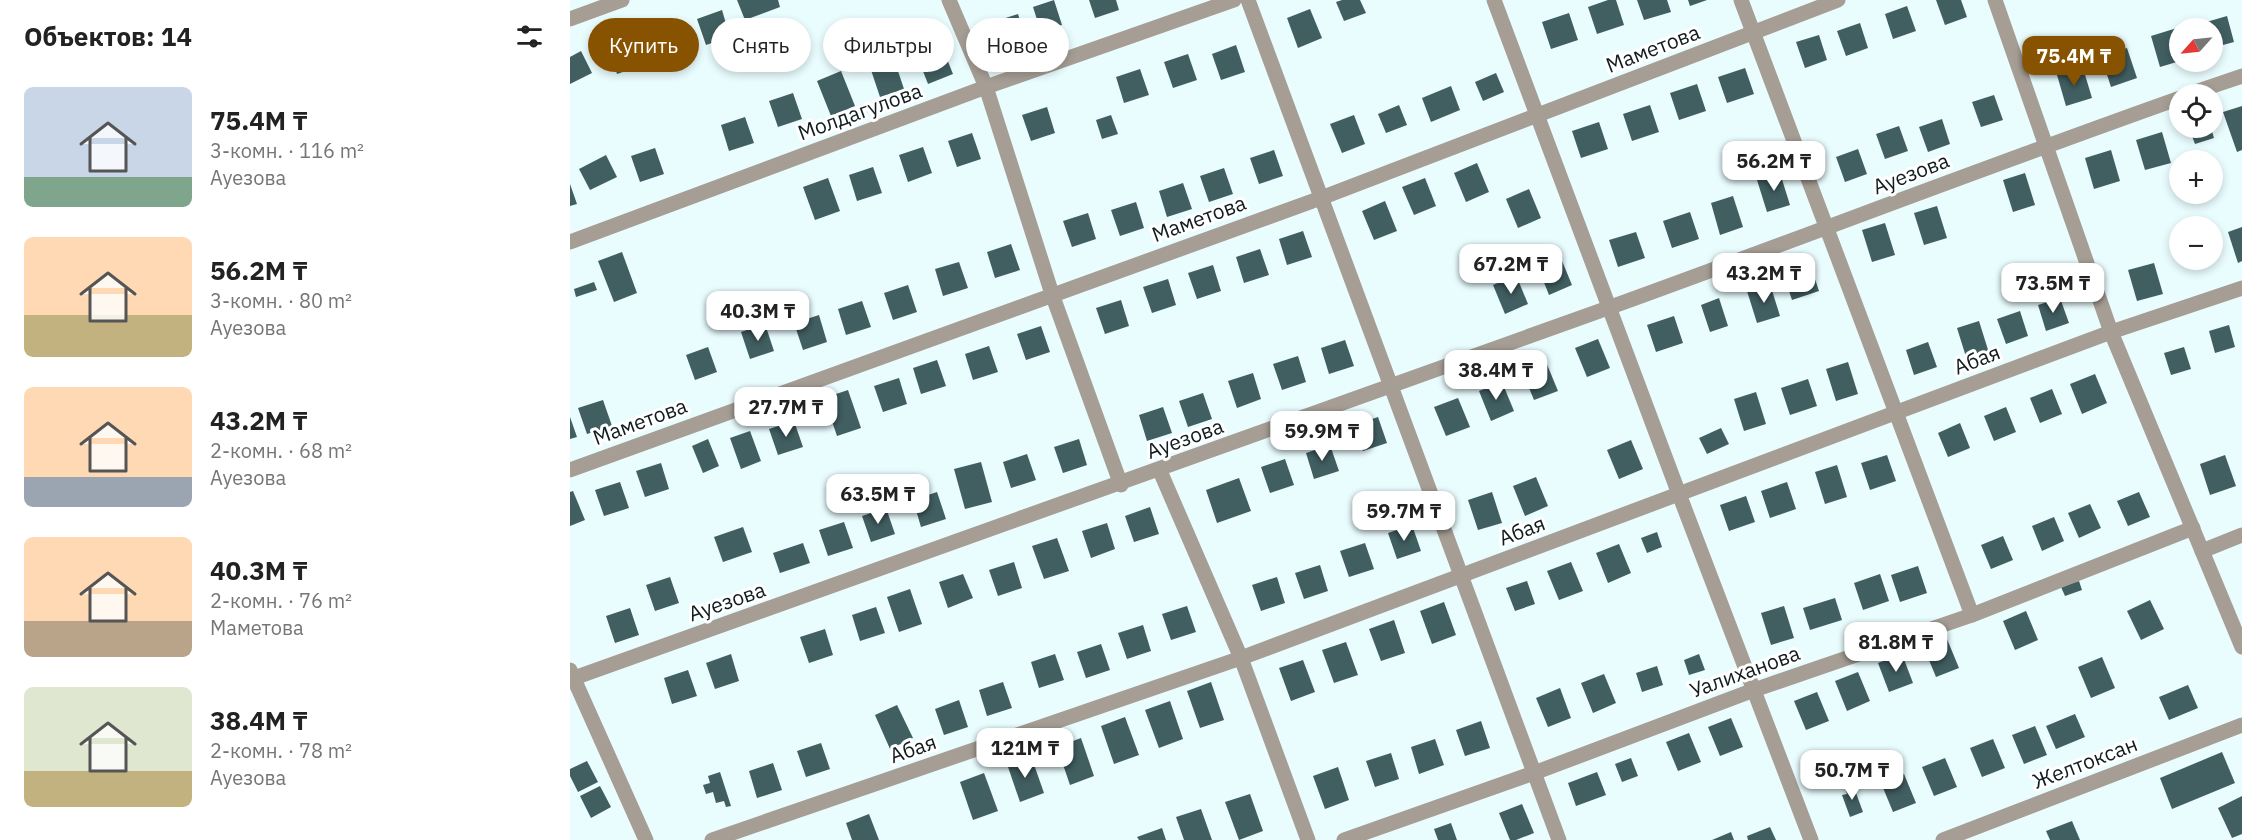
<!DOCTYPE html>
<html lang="ru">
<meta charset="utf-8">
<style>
:root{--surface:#fff;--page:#f2f2f2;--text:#222;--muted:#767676;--accent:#885300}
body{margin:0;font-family:"IBM Plex Sans",sans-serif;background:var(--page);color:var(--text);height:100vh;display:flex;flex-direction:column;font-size:22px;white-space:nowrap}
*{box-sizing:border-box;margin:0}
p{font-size:20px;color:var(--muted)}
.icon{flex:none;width:33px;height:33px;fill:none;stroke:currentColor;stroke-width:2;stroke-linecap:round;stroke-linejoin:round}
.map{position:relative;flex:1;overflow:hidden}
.details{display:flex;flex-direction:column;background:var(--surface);width:570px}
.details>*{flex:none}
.banner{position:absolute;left:18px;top:18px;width:570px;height:54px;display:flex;gap:12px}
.needle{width:39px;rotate:243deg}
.buttons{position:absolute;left:1599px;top:18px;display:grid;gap:12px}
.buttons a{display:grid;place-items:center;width:54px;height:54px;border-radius:50%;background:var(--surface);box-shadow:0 3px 9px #0003;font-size:30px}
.price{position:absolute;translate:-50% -51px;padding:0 14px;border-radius:12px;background:#fff;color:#222;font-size:20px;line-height:39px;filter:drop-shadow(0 2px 3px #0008)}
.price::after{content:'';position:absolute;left:50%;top:36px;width:18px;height:14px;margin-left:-9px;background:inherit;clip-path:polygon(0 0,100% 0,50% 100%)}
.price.current{background:var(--accent);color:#fff}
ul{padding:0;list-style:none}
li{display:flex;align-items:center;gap:18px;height:150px;padding:0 24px}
li span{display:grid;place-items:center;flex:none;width:168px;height:120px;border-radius:9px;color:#555}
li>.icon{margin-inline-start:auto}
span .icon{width:72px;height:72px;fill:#fffc;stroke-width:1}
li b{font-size:26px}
h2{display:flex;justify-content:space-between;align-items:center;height:72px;padding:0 24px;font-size:26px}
.tag{padding:0 21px;border-radius:27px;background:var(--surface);box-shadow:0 3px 9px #0003;font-size:21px;line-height:54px}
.tag.current{background:var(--accent);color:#fff}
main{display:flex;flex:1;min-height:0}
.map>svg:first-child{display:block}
.building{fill:#415e61}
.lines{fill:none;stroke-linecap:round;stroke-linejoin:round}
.minor{stroke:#a69e95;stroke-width:15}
.labels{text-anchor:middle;stroke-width:6;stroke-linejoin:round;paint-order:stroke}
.street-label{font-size:21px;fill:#101c1d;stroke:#fff}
</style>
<main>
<section class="details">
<h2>Объектов: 14<svg class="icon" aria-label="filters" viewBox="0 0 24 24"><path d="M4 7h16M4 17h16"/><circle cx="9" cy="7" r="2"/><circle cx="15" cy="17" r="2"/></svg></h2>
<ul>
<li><span style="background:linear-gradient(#c9d6e8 75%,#7fa58c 0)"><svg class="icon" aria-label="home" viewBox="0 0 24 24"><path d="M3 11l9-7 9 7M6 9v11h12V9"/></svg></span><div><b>75.4M ₸</b><p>3-комн. · 116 m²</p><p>Ауезова</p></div></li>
<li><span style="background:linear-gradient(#ffd9b3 65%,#c2b280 0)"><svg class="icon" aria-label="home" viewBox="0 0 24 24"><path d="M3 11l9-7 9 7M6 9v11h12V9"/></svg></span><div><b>56.2M ₸</b><p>3-комн. · 80 m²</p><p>Ауезова</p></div></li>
<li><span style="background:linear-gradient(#ffd9b3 75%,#9aa5b1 0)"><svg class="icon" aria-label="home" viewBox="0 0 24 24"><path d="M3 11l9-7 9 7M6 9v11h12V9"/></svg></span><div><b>43.2M ₸</b><p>2-комн. · 68 m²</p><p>Ауезова</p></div></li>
<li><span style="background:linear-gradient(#ffd9b3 70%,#b9a48a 0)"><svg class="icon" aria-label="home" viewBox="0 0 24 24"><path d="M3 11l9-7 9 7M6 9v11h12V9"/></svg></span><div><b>40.3M ₸</b><p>2-комн. · 76 m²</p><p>Маметова</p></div></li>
<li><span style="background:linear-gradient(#dfe7d0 70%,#c2b280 0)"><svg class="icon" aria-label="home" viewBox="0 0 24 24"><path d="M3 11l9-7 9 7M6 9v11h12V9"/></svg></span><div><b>38.4M ₸</b><p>2-комн. · 78 m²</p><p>Ауезова</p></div></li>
</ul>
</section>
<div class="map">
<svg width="1672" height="840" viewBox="0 0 1672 840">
<rect width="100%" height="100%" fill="#e9fcfe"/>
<g class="building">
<polygon points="167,0 208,0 210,7 175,20"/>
<polygon points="484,0 492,25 471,32 463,7"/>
<polygon points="519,0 546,0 549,10 525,18"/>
<polygon points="772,0 790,0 796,13 774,21 766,2"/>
<polygon points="1038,0 1046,0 1054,25 1027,34 1018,7"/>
<polygon points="1067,0 1097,0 1101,12 1074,20"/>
<polygon points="1118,0 1137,0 1120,6"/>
<polygon points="1366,0 1391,0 1397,17 1375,25"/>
<polygon points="1337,6 1346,31 1323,39 1315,14"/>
<polygon points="740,9 752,38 728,48 717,18"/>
<polygon points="152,10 160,37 136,45 127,19"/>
<polygon points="999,13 1008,40 981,49 972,22"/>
<polygon points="448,14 456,41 432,49 423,22"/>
<polygon points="1657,16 1664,42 1642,48 1642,28 1627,28 1626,25"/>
<polygon points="1290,23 1298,48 1276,56 1267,31"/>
<polygon points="1607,28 1610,35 1610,61 1590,67 1581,36"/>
<polygon points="59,33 70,66 47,74 36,41"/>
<polygon points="1249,35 1257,60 1235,68 1226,42"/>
<polygon points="369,39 383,74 358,84 344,48"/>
<polygon points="666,45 675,72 651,80 642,54"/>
<polygon points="1557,48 1567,78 1541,87 1531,56"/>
<polygon points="11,51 22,73 0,84 0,57"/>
<polygon points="618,54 627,80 603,88 594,62"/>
<polygon points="325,62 334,89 310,97 301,70"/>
<polygon points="1175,68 1184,94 1157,103 1148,77"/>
<polygon points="1513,68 1522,98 1496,106 1487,75"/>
<polygon points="570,69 579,95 554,103 546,77"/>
<polygon points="271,71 285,106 261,116 247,81"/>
<polygon points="926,73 934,92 913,101 905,82"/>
<polygon points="1127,84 1136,111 1109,120 1100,93"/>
<polygon points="881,86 890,110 861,122 852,98"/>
<polygon points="223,93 232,119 208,127 199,101"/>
<polygon points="1424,95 1433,120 1411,127 1402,102"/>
<polygon points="829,105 837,125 816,133 808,114"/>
<polygon points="1080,105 1089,132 1062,141 1053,114"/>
<polygon points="1672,106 1672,150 1667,152 1653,112"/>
<polygon points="477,107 485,133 461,141 452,115"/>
<polygon points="541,115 548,134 532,139 526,120"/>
<polygon points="784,115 795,144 772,153 760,124"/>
<polygon points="175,117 184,143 159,151 151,125"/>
<polygon points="1372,119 1380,144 1358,152 1349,127"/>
<polygon points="1029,122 1038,149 1011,158 1002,131"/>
<polygon points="1329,126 1338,151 1315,159 1306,134"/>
<polygon points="1619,128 1641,128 1644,138 1625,144"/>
<polygon points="1592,132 1601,163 1575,170 1566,140"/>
<polygon points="402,133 411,159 387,167 378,141"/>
<polygon points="353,147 362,173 338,182 329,155"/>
<polygon points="85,148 94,174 70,182 61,156"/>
<polygon points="1288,149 1297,174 1275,182 1266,157"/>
<polygon points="704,150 713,176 689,184 680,158"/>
<polygon points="1541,150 1550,181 1524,189 1515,158"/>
<polygon points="36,155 47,177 20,190 9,169"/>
<polygon points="907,163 919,192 896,202 884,173"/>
<polygon points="303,167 312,193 287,201 279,175"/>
<polygon points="654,168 663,194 639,202 630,176"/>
<polygon points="1210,173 1220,205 1197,212 1187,180"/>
<polygon points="1455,173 1465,205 1443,212 1433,180"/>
<polygon points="258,178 270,211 245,220 233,187"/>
<polygon points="855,178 866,206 844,215 832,187"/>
<polygon points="613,183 622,209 597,217 589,191"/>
<polygon points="0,184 7,204 0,206"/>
<polygon points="959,189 971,218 948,228 936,199"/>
<polygon points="1163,196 1173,227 1150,235 1141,203"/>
<polygon points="815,201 827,231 804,240 792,211"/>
<polygon points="566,202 574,228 550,236 541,210"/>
<polygon points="1367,206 1377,238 1354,245 1344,213"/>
<polygon points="1120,212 1129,239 1102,248 1093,221"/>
<polygon points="518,213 526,239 502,247 493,221"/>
<polygon points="1315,223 1325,255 1302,262 1292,230"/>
<polygon points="1672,227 1672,261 1668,263 1658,232"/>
<polygon points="733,231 742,257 717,265 709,239"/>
<polygon points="1066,232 1075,258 1048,267 1039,240"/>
<polygon points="441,244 450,270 425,278 417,252"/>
<polygon points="690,249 699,275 674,283 666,257"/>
<polygon points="52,252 67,293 44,302 28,261"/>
<polygon points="990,256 1002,285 979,295 967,265"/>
<polygon points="389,262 398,288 373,296 365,269"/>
<polygon points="1584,263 1593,294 1567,301 1558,270"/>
<polygon points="1240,264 1249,291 1222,300 1213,273"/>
<polygon points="643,265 651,291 627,299 618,273"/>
<polygon points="946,275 958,304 935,314 923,285"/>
<polygon points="598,279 606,305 582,313 573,287"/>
<polygon points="24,282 27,290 6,297 4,289"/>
<polygon points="1200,284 1210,316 1187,323 1177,291"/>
<polygon points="338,285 347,312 323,320 314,293"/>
<polygon points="1149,298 1158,326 1140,332 1131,305"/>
<polygon points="1490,298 1499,323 1476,331 1468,305"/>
<polygon points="551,300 559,326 535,334 526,308"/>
<polygon points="292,301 301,327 276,335 268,309"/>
<polygon points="1450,311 1458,336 1436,344 1427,319"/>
<polygon points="249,315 257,342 233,350 224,323"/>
<polygon points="1104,316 1113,343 1086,352 1077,325"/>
<polygon points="1409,321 1419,353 1397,360 1387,328"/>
<polygon points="195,324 204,351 180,359 171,332"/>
<polygon points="1659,325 1665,347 1645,353 1639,331"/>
<polygon points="471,326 480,352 456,360 447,334"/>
<polygon points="1028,339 1040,368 1017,377 1005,348"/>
<polygon points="775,340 784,366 759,374 751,348"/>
<polygon points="1358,342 1367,367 1344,375 1336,350"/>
<polygon points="419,346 428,372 403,380 395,354"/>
<polygon points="138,347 147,372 125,380 116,355"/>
<polygon points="1614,347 1621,369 1601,375 1594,353"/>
<polygon points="728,356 736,382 712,390 703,364"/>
<polygon points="367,360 376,386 351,394 343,368"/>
<polygon points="976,362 988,391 964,400 952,371"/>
<polygon points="1278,362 1288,394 1266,401 1256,369"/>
<polygon points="683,373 691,399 667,408 658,381"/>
<polygon points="1525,374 1537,403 1512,414 1500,384"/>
<polygon points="329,378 337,404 313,412 304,386"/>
<polygon points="1238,379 1247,406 1220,415 1211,388"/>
<polygon points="932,382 944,411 921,421 909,391"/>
<polygon points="1482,389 1492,414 1470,423 1460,398"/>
<polygon points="278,390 291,428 267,436 254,398"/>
<polygon points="1186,392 1196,424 1174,431 1164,399"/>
<polygon points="633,393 642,419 618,427 609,401"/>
<polygon points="888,398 900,427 876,436 864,407"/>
<polygon points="33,400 42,426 17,434 8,408"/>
<polygon points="593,407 602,433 577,441 569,415"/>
<polygon points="1436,407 1446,432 1424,441 1414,416"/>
<polygon points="0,417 7,437 0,439"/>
<polygon points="808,417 817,443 793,451 784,425"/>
<polygon points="224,421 233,447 208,455 199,429"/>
<polygon points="1390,423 1400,448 1378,457 1368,433"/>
<polygon points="1151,428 1159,444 1137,454 1129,438"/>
<polygon points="180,431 191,461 171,469 160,438"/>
<polygon points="138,439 149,466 133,473 122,446"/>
<polygon points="509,439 517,465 493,473 484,447"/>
<polygon points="1061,440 1073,469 1049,479 1037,450"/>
<polygon points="760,445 769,471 744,479 736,453"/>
<polygon points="457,454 466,480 441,488 433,462"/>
<polygon points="1317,455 1326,481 1300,490 1291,463"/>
<polygon points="1655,455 1666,486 1640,495 1630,464"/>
<polygon points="715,459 724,485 700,493 691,467"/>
<polygon points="411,462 422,502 395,509 384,469"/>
<polygon points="91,463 99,489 75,497 66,471"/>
<polygon points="1267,465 1277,497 1255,504 1245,472"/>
<polygon points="966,477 978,506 955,516 943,486"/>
<polygon points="669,478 681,511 647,523 636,490"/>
<polygon points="50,482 59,508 34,516 25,490"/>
<polygon points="1217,482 1226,509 1200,518 1191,491"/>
<polygon points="3,491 15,520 0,526 0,492"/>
<polygon points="367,492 376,519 351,527 343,500"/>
<polygon points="922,492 932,523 908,530 898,500"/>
<polygon points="1569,492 1580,517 1558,526 1547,501"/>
<polygon points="1176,496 1185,522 1159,531 1150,505"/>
<polygon points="1520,504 1531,528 1509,538 1498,513"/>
<polygon points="580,507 589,534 564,542 555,516"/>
<polygon points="316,508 325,534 301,542 292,516"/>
<polygon points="1484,517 1494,541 1472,551 1462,526"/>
<polygon points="274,522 283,548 258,556 249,530"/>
<polygon points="537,523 545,549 521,558 512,531"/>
<polygon points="842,525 851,551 827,559 818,533"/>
<polygon points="173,527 182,552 153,562 144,537"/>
<polygon points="1087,532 1092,547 1077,553 1071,538"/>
<polygon points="1433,536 1443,560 1421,569 1411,545"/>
<polygon points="487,538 499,571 474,579 462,546"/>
<polygon points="233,543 240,563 210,573 203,553"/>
<polygon points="795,543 804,569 779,577 770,551"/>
<polygon points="1049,544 1061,573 1038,583 1026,553"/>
<polygon points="444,562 452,588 428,596 419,570"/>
<polygon points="1001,562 1013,591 989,600 977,571"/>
<polygon points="750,565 758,591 734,599 725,573"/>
<polygon points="1348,566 1357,593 1330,602 1321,575"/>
<polygon points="393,574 403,598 378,608 369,582"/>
<polygon points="1310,574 1319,601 1293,610 1284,583"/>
<polygon points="100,577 109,603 85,611 76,585"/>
<polygon points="707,577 715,603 691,611 682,585"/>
<polygon points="957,581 965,604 945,611 936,588"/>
<polygon points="1509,581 1512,590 1495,596 1491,587"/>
<polygon points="340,589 352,624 329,632 317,597"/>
<polygon points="1265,598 1272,620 1240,630 1233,608"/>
<polygon points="1580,600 1594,629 1571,640 1557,611"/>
<polygon points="874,602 886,635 862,644 850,611"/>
<polygon points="617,606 626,632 601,640 592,614"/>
<polygon points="1214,606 1224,638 1201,645 1191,613"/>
<polygon points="306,607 315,633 290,641 282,615"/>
<polygon points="60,608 69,635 45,643 36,616"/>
<polygon points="1456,611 1468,640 1445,650 1433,621"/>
<polygon points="824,620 835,653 811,661 799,629"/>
<polygon points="573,625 581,651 557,659 548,633"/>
<polygon points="255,629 263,655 239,663 230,637"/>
<polygon points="1377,639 1389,668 1366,677 1354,648"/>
<polygon points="776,642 788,675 764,683 752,650"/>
<polygon points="531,644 540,670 516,678 507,652"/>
<polygon points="161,654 169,681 145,689 136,663"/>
<polygon points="485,654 494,680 469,688 461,662"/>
<polygon points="1129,654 1135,670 1119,675 1114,660"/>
<polygon points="1332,654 1343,683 1319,692 1308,663"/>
<polygon points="1532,657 1545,688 1521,698 1508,667"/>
<polygon points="733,660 745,692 721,701 709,668"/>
<polygon points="1087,666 1093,685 1072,692 1066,673"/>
<polygon points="118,670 127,696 102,704 94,678"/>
<polygon points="1288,672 1300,701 1277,711 1265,681"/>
<polygon points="1034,674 1046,703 1023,713 1011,683"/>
<polygon points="433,682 442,708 417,716 409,690"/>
<polygon points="641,682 654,720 630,728 617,691"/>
<polygon points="1618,685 1628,708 1599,720 1589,697"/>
<polygon points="990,688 1001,718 978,727 966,698"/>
<polygon points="1247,692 1259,721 1236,730 1224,701"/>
<polygon points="389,700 398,727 374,735 365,709"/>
<polygon points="600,701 613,739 589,748 575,710"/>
<polygon points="327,705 343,738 320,749 305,715"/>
<polygon points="1505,714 1515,737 1486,749 1476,726"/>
<polygon points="555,717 569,755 544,764 531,726"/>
<polygon points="1161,718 1173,747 1150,756 1138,727"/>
<polygon points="911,721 920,748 895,756 886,730"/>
<polygon points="1465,726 1477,755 1454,764 1442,735"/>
<polygon points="1119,733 1131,762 1108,771 1096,742"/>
<polygon points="511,738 524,776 500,785 487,747"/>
<polygon points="865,739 874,765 849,774 841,747"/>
<polygon points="1423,739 1435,768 1412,777 1400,748"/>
<polygon points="251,743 260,769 236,777 227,751"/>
<polygon points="1652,752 1665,783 1602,809 1590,778"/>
<polygon points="821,753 829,779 805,787 796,761"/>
<polygon points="461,756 474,793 450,802 437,764"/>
<polygon points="1061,758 1068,776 1052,782 1045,764"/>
<polygon points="1375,758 1387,787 1364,796 1352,767"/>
<polygon points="17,761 28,782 8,792 0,776 0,769"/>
<polygon points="203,763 212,790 187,798 179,771"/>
<polygon points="768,767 779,800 755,809 743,776"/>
<polygon points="150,772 161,806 156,807 154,801 146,803 143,792 136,794 133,785 140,783 138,776"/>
<polygon points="1027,772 1036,795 1006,806 998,783"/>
<polygon points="414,773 428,811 403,820 390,782"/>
<polygon points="1334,774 1346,803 1323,812 1311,783"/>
<polygon points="1282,782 1293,812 1280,817 1272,795 1277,794 1274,785"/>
<polygon points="30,786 41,807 21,818 10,796"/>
<polygon points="680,794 693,831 669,840 655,802"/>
<polygon points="1672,796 1672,834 1662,838 1648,808"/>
<polygon points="952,804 964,833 946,840 940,840 929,813"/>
<polygon points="631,809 642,840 614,840 606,817"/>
<polygon points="299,814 309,840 282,840 276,823"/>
<polygon points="1502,821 1510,840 1480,840 1476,831"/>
<polygon points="881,823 887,840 868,840 864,829"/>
<polygon points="1200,827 1206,840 1178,840 1177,836"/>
<polygon points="592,828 596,840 569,840 567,837"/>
<polygon points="1161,832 1164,840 1142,840"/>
</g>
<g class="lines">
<g class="minor">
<polyline points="379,0 416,87 482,294 551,485"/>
<polyline points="678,0 989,840"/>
<polyline points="924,0 1109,494 1241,840"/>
<polyline points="1171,0 1402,615"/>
<polyline points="1425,0 1541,332 1672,647"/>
<polyline points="0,19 52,0"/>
<polyline points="1619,94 1672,76"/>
<polyline points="0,242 416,87 664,0"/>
<polyline points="0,470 751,198 1268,0"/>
<polyline points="590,471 671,658 738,840"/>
<polyline points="1632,551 1672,535"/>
<polyline points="0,670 76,840"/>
<path d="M4,678c345,-122 690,-244 1034,-370 191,-69 380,-142 572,-210"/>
<polyline points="142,840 671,658 1541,332 1672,288"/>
<polyline points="774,840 964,773 1184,690 1402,615 1623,528"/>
<polyline points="1373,840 1672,725"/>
</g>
</g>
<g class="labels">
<g class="street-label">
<text transform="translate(1083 49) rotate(-21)" y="7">Маметова</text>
<text transform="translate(290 112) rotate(-20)" y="7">Молдагулова</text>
<text transform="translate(1341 174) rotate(-21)" y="7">Ауезова</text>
<text transform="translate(629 219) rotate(-20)" y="7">Маметова</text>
<text transform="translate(1407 360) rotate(-21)" y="7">Абая</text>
<text transform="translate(70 422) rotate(-20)" y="7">Маметова</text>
<text transform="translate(615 439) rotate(-20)" y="7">Ауезова</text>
<text transform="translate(952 531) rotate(-21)" y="7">Абая</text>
<text transform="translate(157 602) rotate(-19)" y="7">Ауезова</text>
<text transform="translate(1175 672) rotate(-20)" y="7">Уалиханова</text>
<text transform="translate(343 749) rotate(-19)" y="7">Абая</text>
<text transform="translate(1515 763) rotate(-21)" y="7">Желтоксан</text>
</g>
</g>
</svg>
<div class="buttons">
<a><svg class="needle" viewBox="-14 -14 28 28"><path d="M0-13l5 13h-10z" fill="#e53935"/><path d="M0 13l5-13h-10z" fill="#767676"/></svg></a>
<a><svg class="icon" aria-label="locate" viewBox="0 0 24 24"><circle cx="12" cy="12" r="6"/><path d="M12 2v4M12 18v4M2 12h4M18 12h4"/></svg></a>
<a>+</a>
<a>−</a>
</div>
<b class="price current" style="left:1504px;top:87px">75.4M ₸</b>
<b class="price" style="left:1204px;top:192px">56.2M ₸</b>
<b class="price" style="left:941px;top:295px">67.2M ₸</b>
<b class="price" style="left:1194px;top:304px">43.2M ₸</b>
<b class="price" style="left:1483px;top:314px">73.5M ₸</b>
<b class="price" style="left:188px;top:342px">40.3M ₸</b>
<b class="price" style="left:926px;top:401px">38.4M ₸</b>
<b class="price" style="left:216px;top:438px">27.7M ₸</b>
<b class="price" style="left:752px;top:462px">59.9M ₸</b>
<b class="price" style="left:308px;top:525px">63.5M ₸</b>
<b class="price" style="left:834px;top:542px">59.7M ₸</b>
<b class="price" style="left:1326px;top:673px">81.8M ₸</b>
<b class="price" style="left:455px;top:779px">121M ₸</b>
<b class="price" style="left:1282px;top:801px">50.7M ₸</b>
<div class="banner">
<a class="tag current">Купить</a>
<a class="tag">Снять</a>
<a class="tag">Фильтры</a>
<a class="tag">Новое</a>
</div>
</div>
</main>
